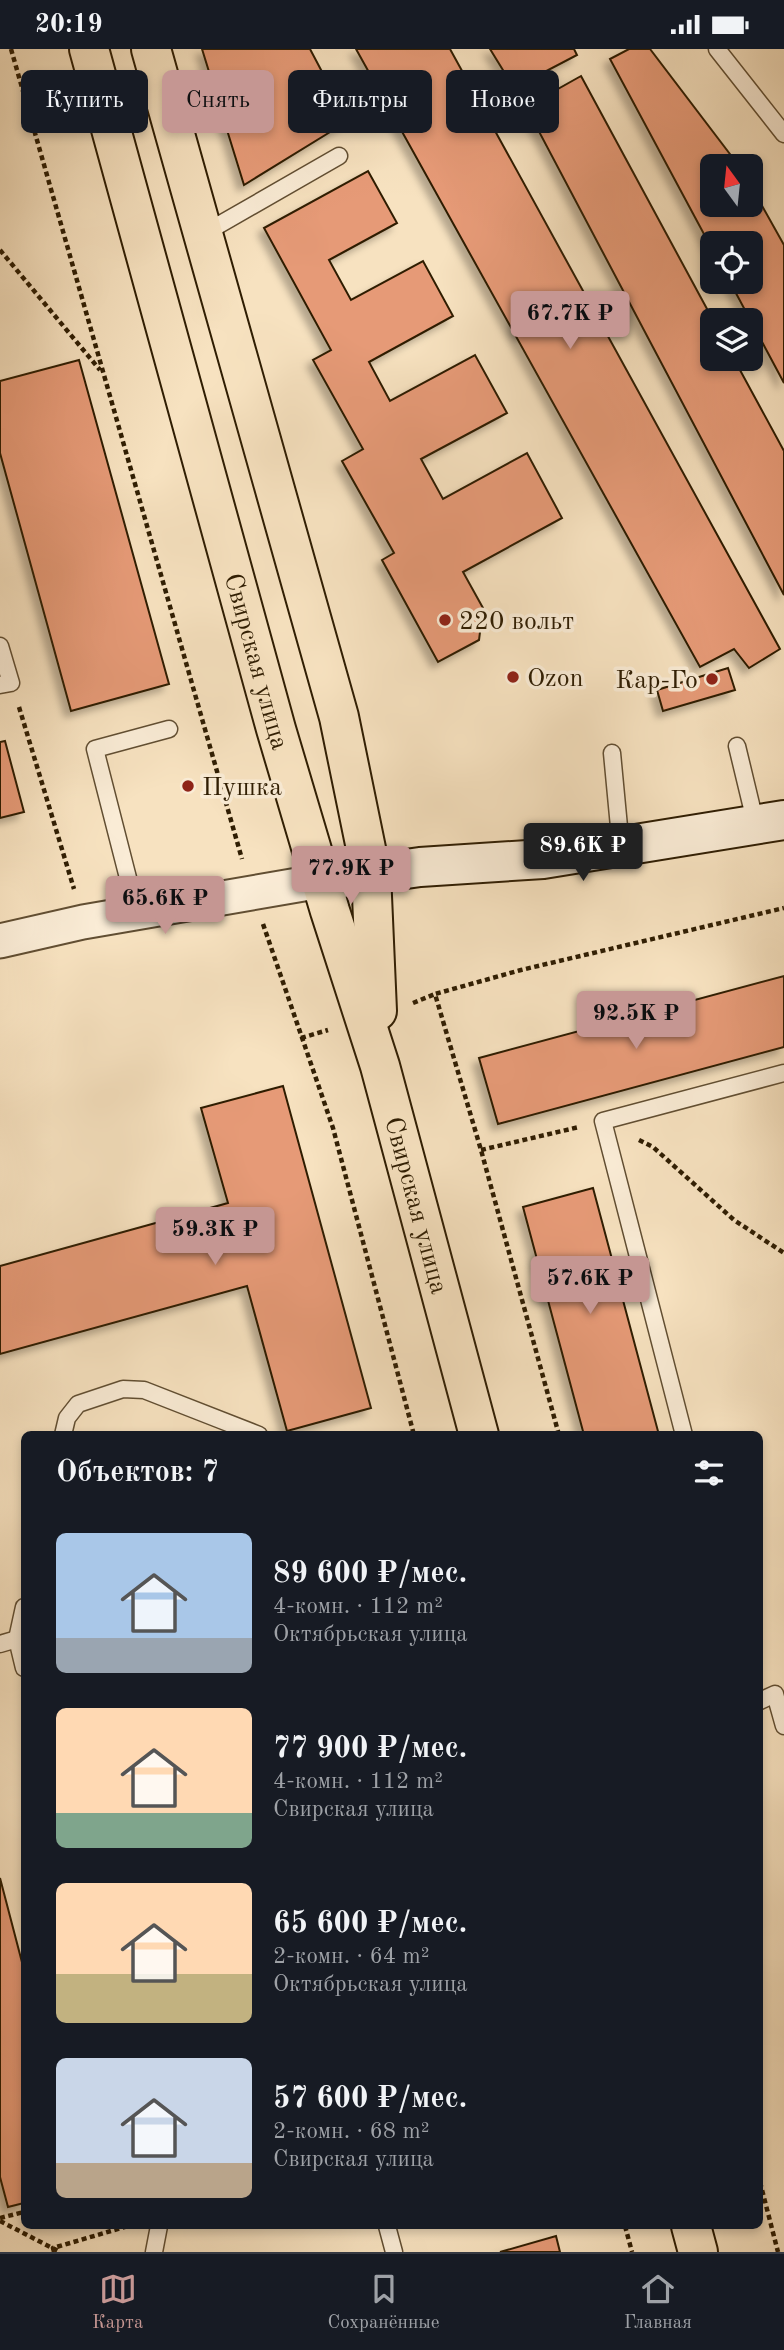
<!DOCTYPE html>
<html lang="ru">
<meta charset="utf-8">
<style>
:root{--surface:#171b24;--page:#20242c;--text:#f1f3f6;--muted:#9ea1a6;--line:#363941;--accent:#c59692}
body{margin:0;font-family:"Old Standard TT",serif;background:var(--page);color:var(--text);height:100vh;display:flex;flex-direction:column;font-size:26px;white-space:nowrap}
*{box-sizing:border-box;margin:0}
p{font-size:23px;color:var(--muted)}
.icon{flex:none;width:38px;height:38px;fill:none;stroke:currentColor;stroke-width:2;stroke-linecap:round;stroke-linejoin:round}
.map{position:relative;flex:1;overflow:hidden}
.panel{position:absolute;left:21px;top:1382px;width:742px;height:798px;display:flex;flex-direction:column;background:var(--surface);border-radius:10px;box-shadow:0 4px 10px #0003}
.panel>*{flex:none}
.top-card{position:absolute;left:21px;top:21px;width:742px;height:63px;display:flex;gap:14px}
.needle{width:46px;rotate:345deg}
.controls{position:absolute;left:700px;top:105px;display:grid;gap:14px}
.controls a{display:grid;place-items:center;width:63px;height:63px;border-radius:10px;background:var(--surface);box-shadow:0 4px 10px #0003;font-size:35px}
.price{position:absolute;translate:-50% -60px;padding:0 16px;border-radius:7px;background:var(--accent);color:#111;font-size:23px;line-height:46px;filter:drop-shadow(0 2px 4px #0008)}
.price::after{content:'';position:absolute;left:50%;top:42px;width:21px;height:16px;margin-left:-10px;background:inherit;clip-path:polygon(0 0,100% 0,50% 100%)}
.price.selected{background:#222;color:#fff}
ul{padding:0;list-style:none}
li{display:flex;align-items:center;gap:21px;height:175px;padding:0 35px}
li span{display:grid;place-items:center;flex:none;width:196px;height:140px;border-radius:10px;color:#555}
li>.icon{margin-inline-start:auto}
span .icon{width:84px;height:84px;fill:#fffc;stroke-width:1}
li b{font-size:30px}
h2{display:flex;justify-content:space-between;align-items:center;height:84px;padding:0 35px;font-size:30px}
.pill{padding:0 24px;border-radius:10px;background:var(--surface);box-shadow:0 4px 10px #0003;font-size:24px;line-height:63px}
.pill.selected{background:var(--accent);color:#111}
.status{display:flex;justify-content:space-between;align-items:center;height:49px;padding:0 35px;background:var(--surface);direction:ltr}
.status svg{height:19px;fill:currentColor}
.tabs{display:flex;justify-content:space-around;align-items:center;height:98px;border-top:2px solid var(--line);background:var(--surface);font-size:19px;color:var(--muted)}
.tabs a{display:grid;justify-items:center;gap:4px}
.tabs .selected{color:var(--accent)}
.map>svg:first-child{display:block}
.building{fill:#e69a77;stroke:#2f1d02;stroke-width:2;filter:url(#shadow)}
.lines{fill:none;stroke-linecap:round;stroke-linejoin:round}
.service-casing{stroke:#614e32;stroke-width:19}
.minor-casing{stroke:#614e32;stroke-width:37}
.secondary-casing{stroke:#2f1d02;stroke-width:42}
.trunk-casing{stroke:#2f1d02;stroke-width:42}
.path{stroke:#2f1d02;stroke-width:4.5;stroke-dasharray:5 3.5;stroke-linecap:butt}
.service{stroke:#faecd6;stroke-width:16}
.minor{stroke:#faecd6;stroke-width:33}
.secondary{stroke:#faecd6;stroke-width:38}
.trunk{stroke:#f7e2c0;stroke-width:38}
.poi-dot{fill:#8f2418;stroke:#faecd6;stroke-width:2.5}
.labels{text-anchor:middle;stroke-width:7;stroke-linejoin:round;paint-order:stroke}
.poi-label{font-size:26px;fill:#2f1d02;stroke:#faecd6;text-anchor:start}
.street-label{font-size:26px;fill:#2f1d02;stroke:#faecd6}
</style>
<div class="status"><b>20:19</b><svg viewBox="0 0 49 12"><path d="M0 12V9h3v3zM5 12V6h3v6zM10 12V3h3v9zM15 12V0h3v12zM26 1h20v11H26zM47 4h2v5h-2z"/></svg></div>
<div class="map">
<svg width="784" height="2203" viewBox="0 0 784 2203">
<defs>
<filter id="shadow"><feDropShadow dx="-6" dy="6" stdDeviation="3.5" flood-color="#0004"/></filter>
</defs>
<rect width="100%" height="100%" fill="#f7e2c0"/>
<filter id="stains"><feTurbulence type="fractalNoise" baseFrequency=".00286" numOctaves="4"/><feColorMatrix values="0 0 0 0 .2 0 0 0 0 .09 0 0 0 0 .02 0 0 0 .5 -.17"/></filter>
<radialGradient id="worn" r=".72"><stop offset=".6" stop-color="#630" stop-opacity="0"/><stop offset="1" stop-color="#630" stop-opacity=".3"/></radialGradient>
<g class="building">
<polygon points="202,0 310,0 348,72 244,136"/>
<polygon points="356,0 450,0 780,600 749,619 734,600 700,618"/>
<polygon points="490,0 574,0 577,6 514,39"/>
<polygon points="629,0 650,0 739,117 712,117 712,156 751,156 751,137 784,196 784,334 730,233 751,233 751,194 712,194 712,200 610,10"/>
<polygon points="581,27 713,271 712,310 734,310 784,402 784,546 526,58"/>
<polygon points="368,122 397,174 329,211 351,251 423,212 453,267 369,313 390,352 475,306 507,364 421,410 443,450 527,404 562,469 463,523 483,559 479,591 438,613 382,511 394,504 342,412 363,400 313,311 331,301 264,179"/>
<polygon points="79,311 169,635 71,662 0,404 0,332"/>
<polygon points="728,619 735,641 663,662 657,641"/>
<polygon points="5,692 24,763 0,769 0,693"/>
<polygon points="784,927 784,998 498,1075 479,1009"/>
<polygon points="283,1037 371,1359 287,1382 247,1237 0,1305 0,1217 228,1154 201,1059"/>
<polygon points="593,1139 659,1386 584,1386 523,1158"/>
<polygon points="0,1829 24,1921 24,2154 8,2158 0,2128"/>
<polygon points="556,2187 560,2203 500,2203"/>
</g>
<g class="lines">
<defs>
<g id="service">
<polyline points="717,0 784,85"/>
<polyline points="203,185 339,107"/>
<polyline points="0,597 11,634 0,636"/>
<polyline points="737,697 756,776"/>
<polyline points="612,704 621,799"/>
<polyline points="137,864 95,700 169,680"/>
<polyline points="63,1386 67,1369 78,1355 123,1340 144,1341 259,1386"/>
<polyline points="684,1386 603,1072 784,1024"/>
<polyline points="24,1558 17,1590 24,1619"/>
<polyline points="0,1595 17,1590"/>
<polyline points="760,1652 775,1645 784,1677"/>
<polyline points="387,2177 394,2203"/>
<polyline points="154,2203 159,2177"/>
</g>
<polyline id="minor" points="0,892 83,873 321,832"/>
<polyline id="secondary" points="321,832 420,818 543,810 784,771"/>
<g id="trunk">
<path id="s1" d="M89,0l187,680 54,182 50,155 99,369"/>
<polyline points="151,0 339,668 371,824 377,962"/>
<polyline points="691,2177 698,2203"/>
</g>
</defs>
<use href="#service" class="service-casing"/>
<use href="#minor" class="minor-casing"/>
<use href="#secondary" class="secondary-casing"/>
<use href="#trunk" class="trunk-casing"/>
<g class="path">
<polyline points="11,0 242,810"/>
<polyline points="0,201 100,321"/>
<polyline points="19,658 74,840"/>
<polyline points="263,875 333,1079 414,1386"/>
<polyline points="413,954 435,945"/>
<polyline points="301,989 328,981"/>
<polyline points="639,1091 653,1098 734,1171 784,1204"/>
<polyline points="481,1101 579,1078"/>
<polyline points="559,1386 481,1101 435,945 521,921 784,859"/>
<polyline points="760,2133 778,2203"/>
<polyline points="0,2169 24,2163"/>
<polyline points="0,2172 60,2203"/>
<polyline points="625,2177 632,2203"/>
<polyline points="54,2203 53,2199 128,2177"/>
</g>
<use href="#service" class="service"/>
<use href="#minor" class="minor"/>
<use href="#secondary" class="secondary"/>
<use href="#trunk" class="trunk"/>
</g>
<g class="poi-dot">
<circle cx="445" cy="571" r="7"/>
<circle cx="513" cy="628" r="7"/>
<circle cx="712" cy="630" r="7"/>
<circle cx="188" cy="737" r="7"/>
</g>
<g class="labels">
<g class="poi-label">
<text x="459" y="580">220 вольт</text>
<text x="527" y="637">Ozon</text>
<text x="698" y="639" text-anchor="end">Кар-Го</text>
<text x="202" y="746">Пушка</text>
</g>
<g class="street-label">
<text dy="9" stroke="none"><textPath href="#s1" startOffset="635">Свирская улица</textPath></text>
<text dy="9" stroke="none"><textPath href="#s1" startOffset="1202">Свирская улица</textPath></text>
</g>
</g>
<rect width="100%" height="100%" filter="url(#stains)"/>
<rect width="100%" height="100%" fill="url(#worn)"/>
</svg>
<div class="controls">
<a><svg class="needle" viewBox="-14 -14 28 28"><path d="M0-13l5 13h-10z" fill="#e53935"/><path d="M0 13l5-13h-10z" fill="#9ea1a6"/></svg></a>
<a><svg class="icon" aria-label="locate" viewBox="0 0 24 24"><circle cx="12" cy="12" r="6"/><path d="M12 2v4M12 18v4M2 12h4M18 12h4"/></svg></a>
<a><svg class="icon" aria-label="layers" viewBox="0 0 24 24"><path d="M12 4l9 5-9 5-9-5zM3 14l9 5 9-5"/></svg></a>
</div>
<b class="price" style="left:570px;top:302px">67.7K ₽</b>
<b class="price selected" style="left:583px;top:834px">89.6K ₽</b>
<b class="price" style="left:351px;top:857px">77.9K ₽</b>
<b class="price" style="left:165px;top:887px">65.6K ₽</b>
<b class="price" style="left:636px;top:1002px">92.5K ₽</b>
<b class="price" style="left:215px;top:1218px">59.3K ₽</b>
<b class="price" style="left:590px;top:1267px">57.6K ₽</b>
<div class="top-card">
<a class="pill">Купить</a>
<a class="pill selected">Снять</a>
<a class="pill">Фильтры</a>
<a class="pill">Новое</a>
</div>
<section class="panel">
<h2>Объектов: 7<svg class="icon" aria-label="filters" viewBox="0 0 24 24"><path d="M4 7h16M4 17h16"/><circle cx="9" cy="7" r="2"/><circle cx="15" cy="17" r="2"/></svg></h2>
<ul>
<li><span style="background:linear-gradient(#a9c7e8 75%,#9aa5b1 0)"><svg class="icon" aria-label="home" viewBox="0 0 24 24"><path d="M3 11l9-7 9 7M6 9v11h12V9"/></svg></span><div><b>89 600 ₽/мес.</b><p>4-комн. · 112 m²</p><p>Октябрьская улица</p></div></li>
<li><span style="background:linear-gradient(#ffd9b3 75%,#7fa58c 0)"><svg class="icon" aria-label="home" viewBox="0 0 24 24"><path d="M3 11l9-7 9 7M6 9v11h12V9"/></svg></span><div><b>77 900 ₽/мес.</b><p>4-комн. · 112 m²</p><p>Свирская улица</p></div></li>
<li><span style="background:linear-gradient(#ffd9b3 65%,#c2b280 0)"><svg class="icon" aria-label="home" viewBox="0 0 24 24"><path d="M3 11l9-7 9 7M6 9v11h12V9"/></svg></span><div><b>65 600 ₽/мес.</b><p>2-комн. · 64 m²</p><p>Октябрьская улица</p></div></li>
<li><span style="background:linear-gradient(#c9d6e8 75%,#b9a48a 0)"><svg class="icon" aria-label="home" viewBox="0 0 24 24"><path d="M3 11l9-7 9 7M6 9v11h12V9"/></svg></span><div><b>57 600 ₽/мес.</b><p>2-комн. · 68 m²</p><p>Свирская улица</p></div></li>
</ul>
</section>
</div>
<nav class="tabs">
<a class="selected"><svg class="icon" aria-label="map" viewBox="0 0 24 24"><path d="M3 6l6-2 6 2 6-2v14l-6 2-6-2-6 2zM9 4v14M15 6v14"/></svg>Карта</a>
<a><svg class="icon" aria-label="saved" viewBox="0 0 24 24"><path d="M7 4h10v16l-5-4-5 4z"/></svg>Сохранённые</a>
<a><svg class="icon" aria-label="home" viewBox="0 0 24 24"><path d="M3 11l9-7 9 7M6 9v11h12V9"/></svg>Главная</a>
</nav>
